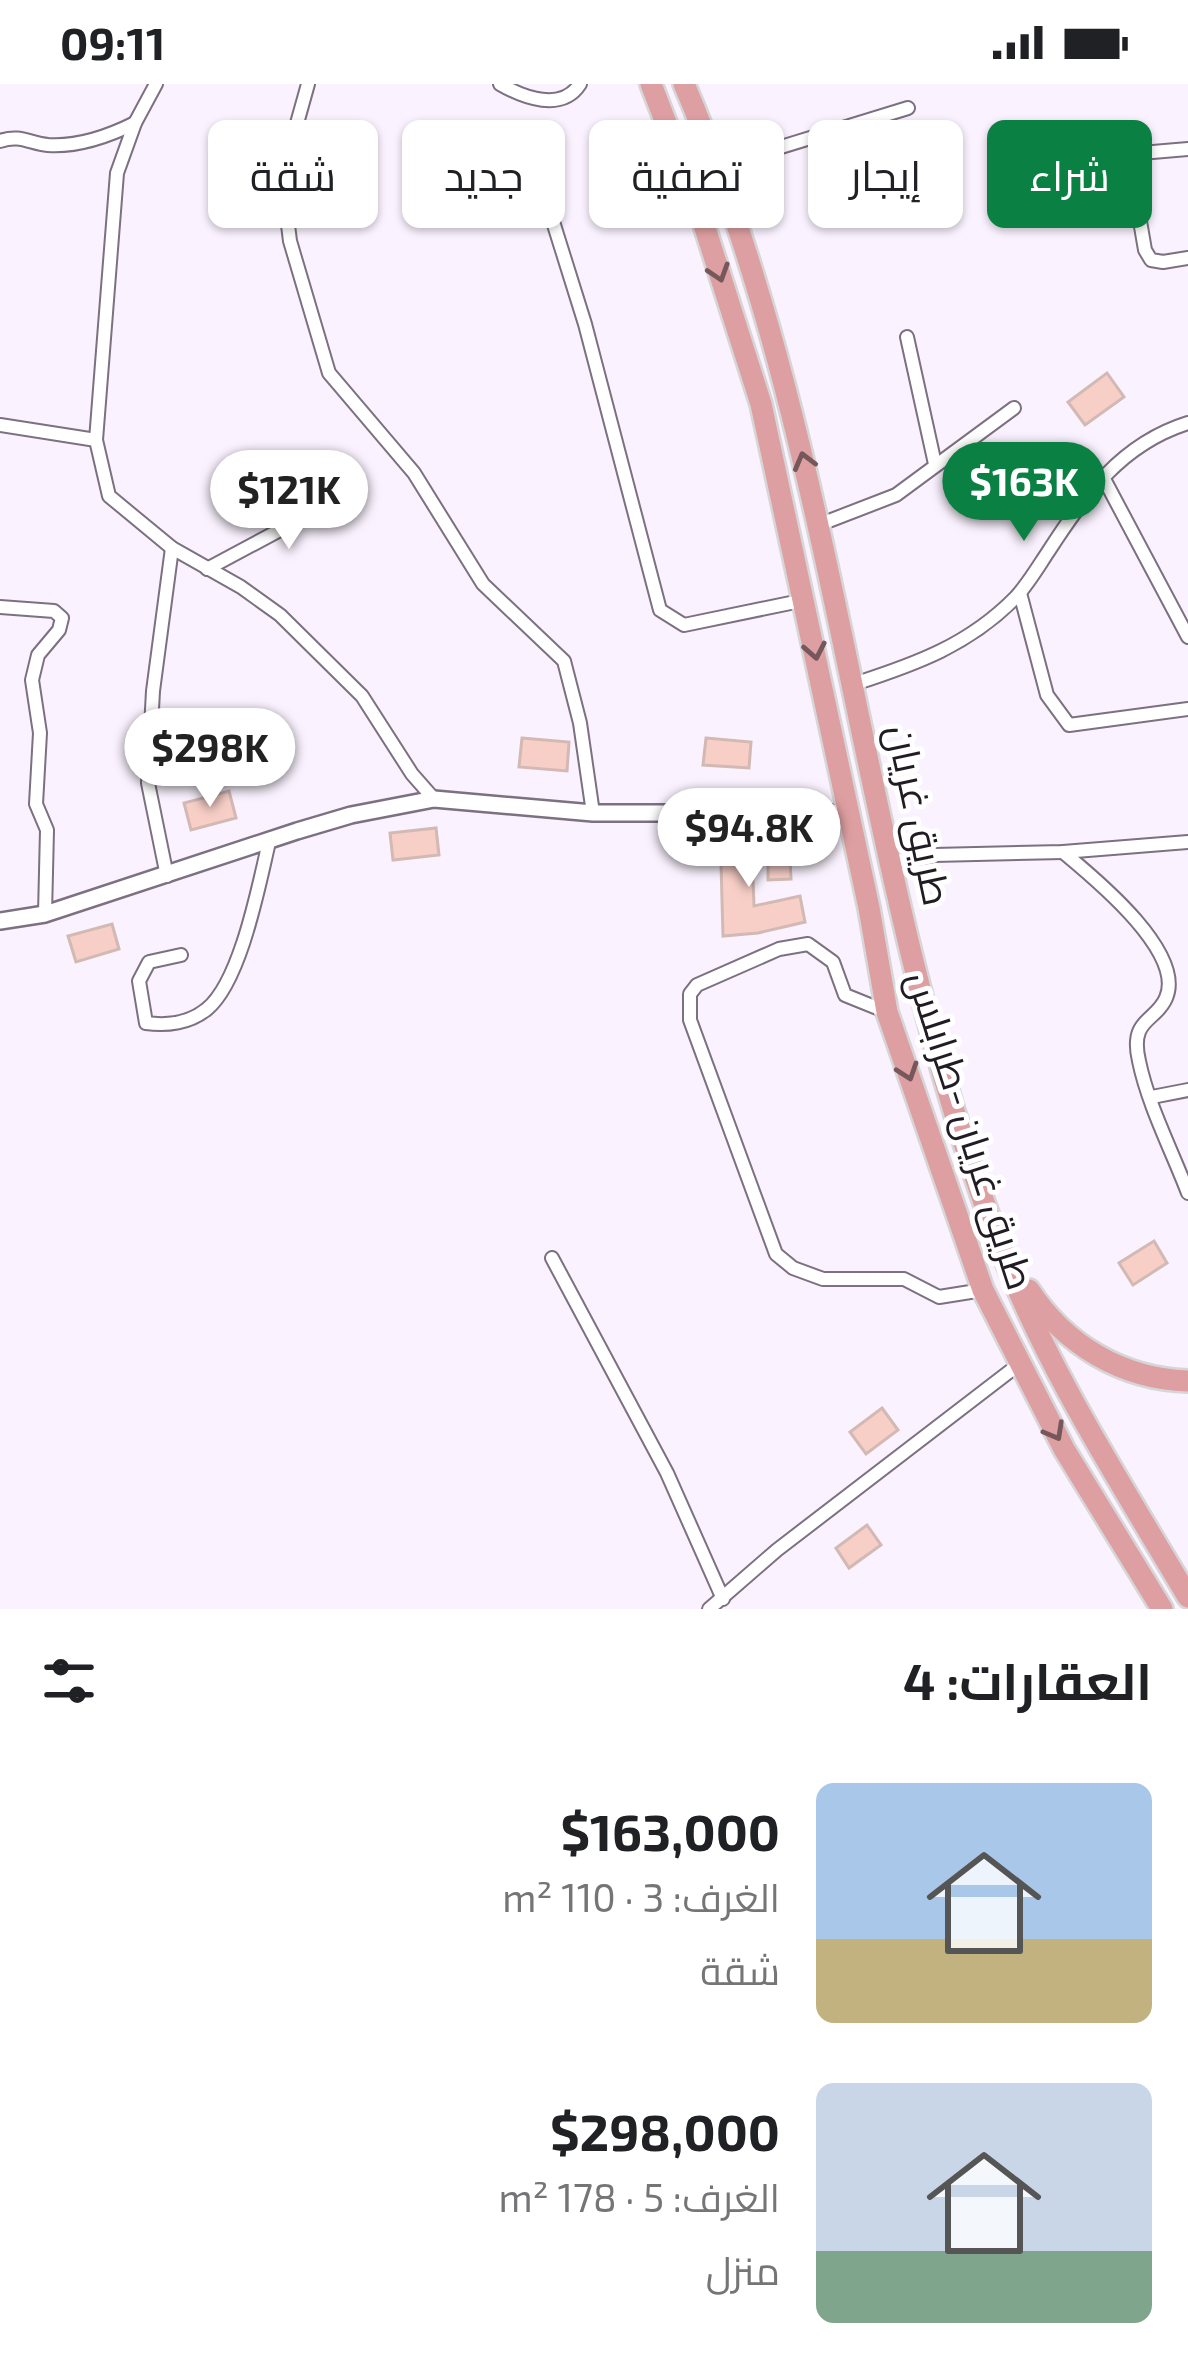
<!DOCTYPE html>
<html lang="ar">
<meta charset="utf-8">
<style>
:root{--surface:#fff;--page:#f6f6f6;--text:#202124;--muted:#757577;--accent:#0b8043}
body{margin:0;font-family:"Exo 2",Cairo,sans-serif;background:var(--page);color:var(--text);direction:rtl;height:100vh;display:flex;flex-direction:column;font-size:45px;white-space:nowrap}
*{box-sizing:border-box;margin:0}
p{font-size:39px;color:var(--muted)}
.icon{flex:none;width:66px;height:66px;fill:none;stroke:currentColor;stroke-width:2;stroke-linecap:round;stroke-linejoin:round}
.map{position:relative;height:1525px;overflow:hidden;direction:ltr}
.details{display:flex;flex-direction:column;background:var(--surface);flex:1}
.details>*{flex:none}
.banner{position:absolute;left:36px;top:36px;width:1116px;height:108px;direction:rtl;display:flex;gap:24px}
.price{position:absolute;translate:-50% -102px;padding:0 27px;border-radius:42px;background:#fff;color:#222;font-size:39px;line-height:78px;filter:drop-shadow(0 3px 6px #0008)}
.price::after{content:'';position:absolute;left:50%;top:72px;width:36px;height:27px;margin-left:-18px;background:inherit;clip-path:polygon(0 0,100% 0,50% 100%)}
.price.on{background:var(--accent);color:#fff}
ul{padding:0;list-style:none}
li{display:flex;align-items:center;gap:36px;height:300px;padding:0 36px}
li span{display:grid;place-items:center;flex:none;width:336px;height:240px;border-radius:18px;color:#555}
li>.icon{margin-inline-start:auto}
span .icon{width:144px;height:144px;fill:#fffc;stroke-width:1}
li b{font-size:51px}
h2{display:flex;justify-content:space-between;align-items:center;height:144px;padding:0 36px;font-size:51px}
.tag{padding:0 42px;border-radius:18px;background:var(--surface);box-shadow:0 3px 9px #0004;font-size:42px;line-height:108px}
.tag.on{background:var(--accent);color:#fff}
.status{display:flex;justify-content:space-between;align-items:center;height:84px;padding:0 60px;background:var(--surface);direction:ltr}
.status svg{height:33px;fill:currentColor}
.map>svg:first-child{display:block}
.building{fill:#f7cfc7;stroke:#d2b9b4;stroke-width:3}
.lines{fill:none;stroke-linecap:round;stroke-linejoin:round}
.minor-casing{stroke:#7c7081;stroke-width:16}
.tertiary-casing{stroke:#7c7081;stroke-width:20}
.trunk-casing{stroke:#d7d6d7;stroke-width:26}
.minor{stroke:#fff;stroke-width:12}
.tertiary{stroke:#fff;stroke-width:15}
.trunk{stroke:#de9fa2;stroke-width:21}
.oneway{stroke:#76575c}
.labels{text-anchor:middle;stroke-width:10;stroke-linejoin:round;paint-order:stroke}
.street-label{font-size:39px;fill:#211c23;stroke:#fff}
</style>
<div class="status"><b>09:11</b><svg viewBox="0 0 49 12"><path d="M0 12V9h3v3zM5 12V6h3v6zM10 12V3h3v9zM15 12V0h3v12zM26 1h20v11H26zM47 4h2v5h-2z"/></svg></div>
<div class="map">
<svg width="1188" height="1525" viewBox="0 0 1188 1525">
<rect width="100%" height="100%" fill="#faf2fe"/>
<g class="building">
<polygon points="1107,289 1124,313 1085,341 1068,318"/>
<polygon points="522,654 569,658 567,687 519,683"/>
<polygon points="706,654 751,658 749,684 703,681"/>
<polygon points="229,707 236,734 191,746 184,719"/>
<polygon points="751,742 754,822 800,812 805,838 758,849 723,852 720,743"/>
<polygon points="436,744 439,771 393,776 390,749"/>
<polygon points="790,773 791,795 768,796 768,774"/>
<polygon points="112,840 119,865 76,878 68,852"/>
<polygon points="1154,1157 1167,1179 1133,1201 1119,1179"/>
<polygon points="882,1324 898,1346 866,1370 850,1348"/>
<polygon points="867,1441 881,1461 849,1484 836,1464"/>
</g>
<g class="lines">
<defs>
<g id="minor">
<polyline points="156,0 135,39 117,89 96,356 109,412 172,464 241,503 280,531 362,612 412,690 434,715"/>
<polyline points="308,0 282,93 290,157 329,289 414,389 483,500 564,577 580,639 593,729"/>
<path d="M500,0c24,14 62,28 80,0"/>
<path d="M0,57c20,-7 29,2 48,4 31,2 61,-9 87,-22"/>
<polyline points="1188,65 1141,69 1130,79 1145,166 1151,176 1163,178 1188,174"/>
<polyline points="535,80 585,240 660,526 684,541 805,516"/>
<polyline points="719,82 908,24"/>
<polyline points="907,253 935,380"/>
<polyline points="0,341 96,356"/>
<polyline points="1103,393 1188,553"/>
<polyline points="821,440 896,411 1014,324"/>
<polyline points="207,485 349,409"/>
<polyline points="1020,509 1047,611 1069,641 1188,625"/>
<polyline points="0,523 54,527 62,534 59,546 38,571 32,596 40,649 36,720 47,746 45,830"/>
<path d="M854,600c62,-20 115,-39 162,-87 12,-13 22,-30 32,-45 37,-57 73,-108 140,-129"/>
<path d="M1063,768c30,25 123,100 103,146 -10,24 -37,20 -27,63 9,44 33,90 49,132"/>
<polyline points="891,778 934,771 1063,768 1188,758"/>
<polyline points="167,792 148,699 153,607 172,464"/>
<path d="M181,871l-32,7 -10,19 7,42c21,3 44,0 61,-14 34,-28 52,-125 62,-167"/>
<polyline points="887,928 845,911 833,878 808,860 779,865 697,901 690,910 690,936 776,1170 793,1184 823,1195 904,1195 939,1213 983,1206"/>
<polyline points="1152,1013 1188,1006"/>
<polyline points="552,1174 667,1389 723,1515"/>
<polyline points="709,1525 777,1466 1018,1281"/>
</g>
<polyline id="tertiary" points="0,837 45,830 297,747 351,731 434,715 593,729 847,729"/>
<g id="trunk">
<polyline points="651,0 699,125 761,320 869,824 887,928 983,1206 1064,1365 1162,1525"/>
<path d="M684,0c159,372 172,786 316,1162 48,125 120,236 188,351"/>
<path d="M1029,1206c36,55 93,89 159,91"/>
</g>
</defs>
<use href="#minor" class="minor-casing"/>
<use href="#tertiary" class="tertiary-casing"/>
<use href="#trunk" class="trunk-casing"/>
<use href="#minor" class="minor"/>
<use href="#tertiary" class="tertiary"/>
<use href="#trunk" class="trunk"/>
</g>
<defs><path id="oneway-chevron" d="M-2-3.5L2.5 0L-2 3.5" fill="none" stroke-width="1.6" stroke-linecap="round" stroke-linejoin="round" transform="scale(3)"/></defs>
<g class="oneway">
<use href="#oneway-chevron" transform="translate(719 189) rotate(72)"/>
<use href="#oneway-chevron" transform="translate(804 377) rotate(-105)"/>
<use href="#oneway-chevron" transform="translate(815 567) rotate(79)"/>
<use href="#oneway-chevron" transform="translate(908 988) rotate(71)"/>
<use href="#oneway-chevron" transform="translate(1055 1348) rotate(61)"/>
</g>
<g class="labels">
<g class="street-label">
<text transform="translate(919 731) rotate(78)" y="14">طريق غريان</text>
<text transform="translate(971 1046) rotate(72)" y="14">طريق غريان -طرابلس</text>
</g>
</g>
</svg>
<b class="price on" style="left:1024px;top:460px">$163K</b>
<b class="price" style="left:289px;top:468px">$121K</b>
<b class="price" style="left:210px;top:726px">$298K</b>
<b class="price" style="left:749px;top:806px">$94.8K</b>
<div class="banner">
<a class="tag on">شراء</a>
<a class="tag">إيجار</a>
<a class="tag">تصفية</a>
<a class="tag">جديد</a>
<a class="tag">شقة</a>
</div>
</div>
<section class="details">
<h2>العقارات: 4<svg class="icon" aria-label="filters" viewBox="0 0 24 24"><path d="M4 7h16M4 17h16"/><circle cx="9" cy="7" r="2"/><circle cx="15" cy="17" r="2"/></svg></h2>
<ul>
<li><span style="background:linear-gradient(#a9c7e8 65%,#c2b280 0)"><svg class="icon" aria-label="home" viewBox="0 0 24 24"><path d="M3 11l9-7 9 7M6 9v11h12V9"/></svg></span><div><b>$163,000</b><p>الغرف: 3 · 110 m²</p><p>شقة</p></div></li>
<li><span style="background:linear-gradient(#c9d6e8 70%,#7fa58c 0)"><svg class="icon" aria-label="home" viewBox="0 0 24 24"><path d="M3 11l9-7 9 7M6 9v11h12V9"/></svg></span><div><b>$298,000</b><p>الغرف: 5 · 178 m²</p><p>منزل</p></div></li>
</ul>
</section>
